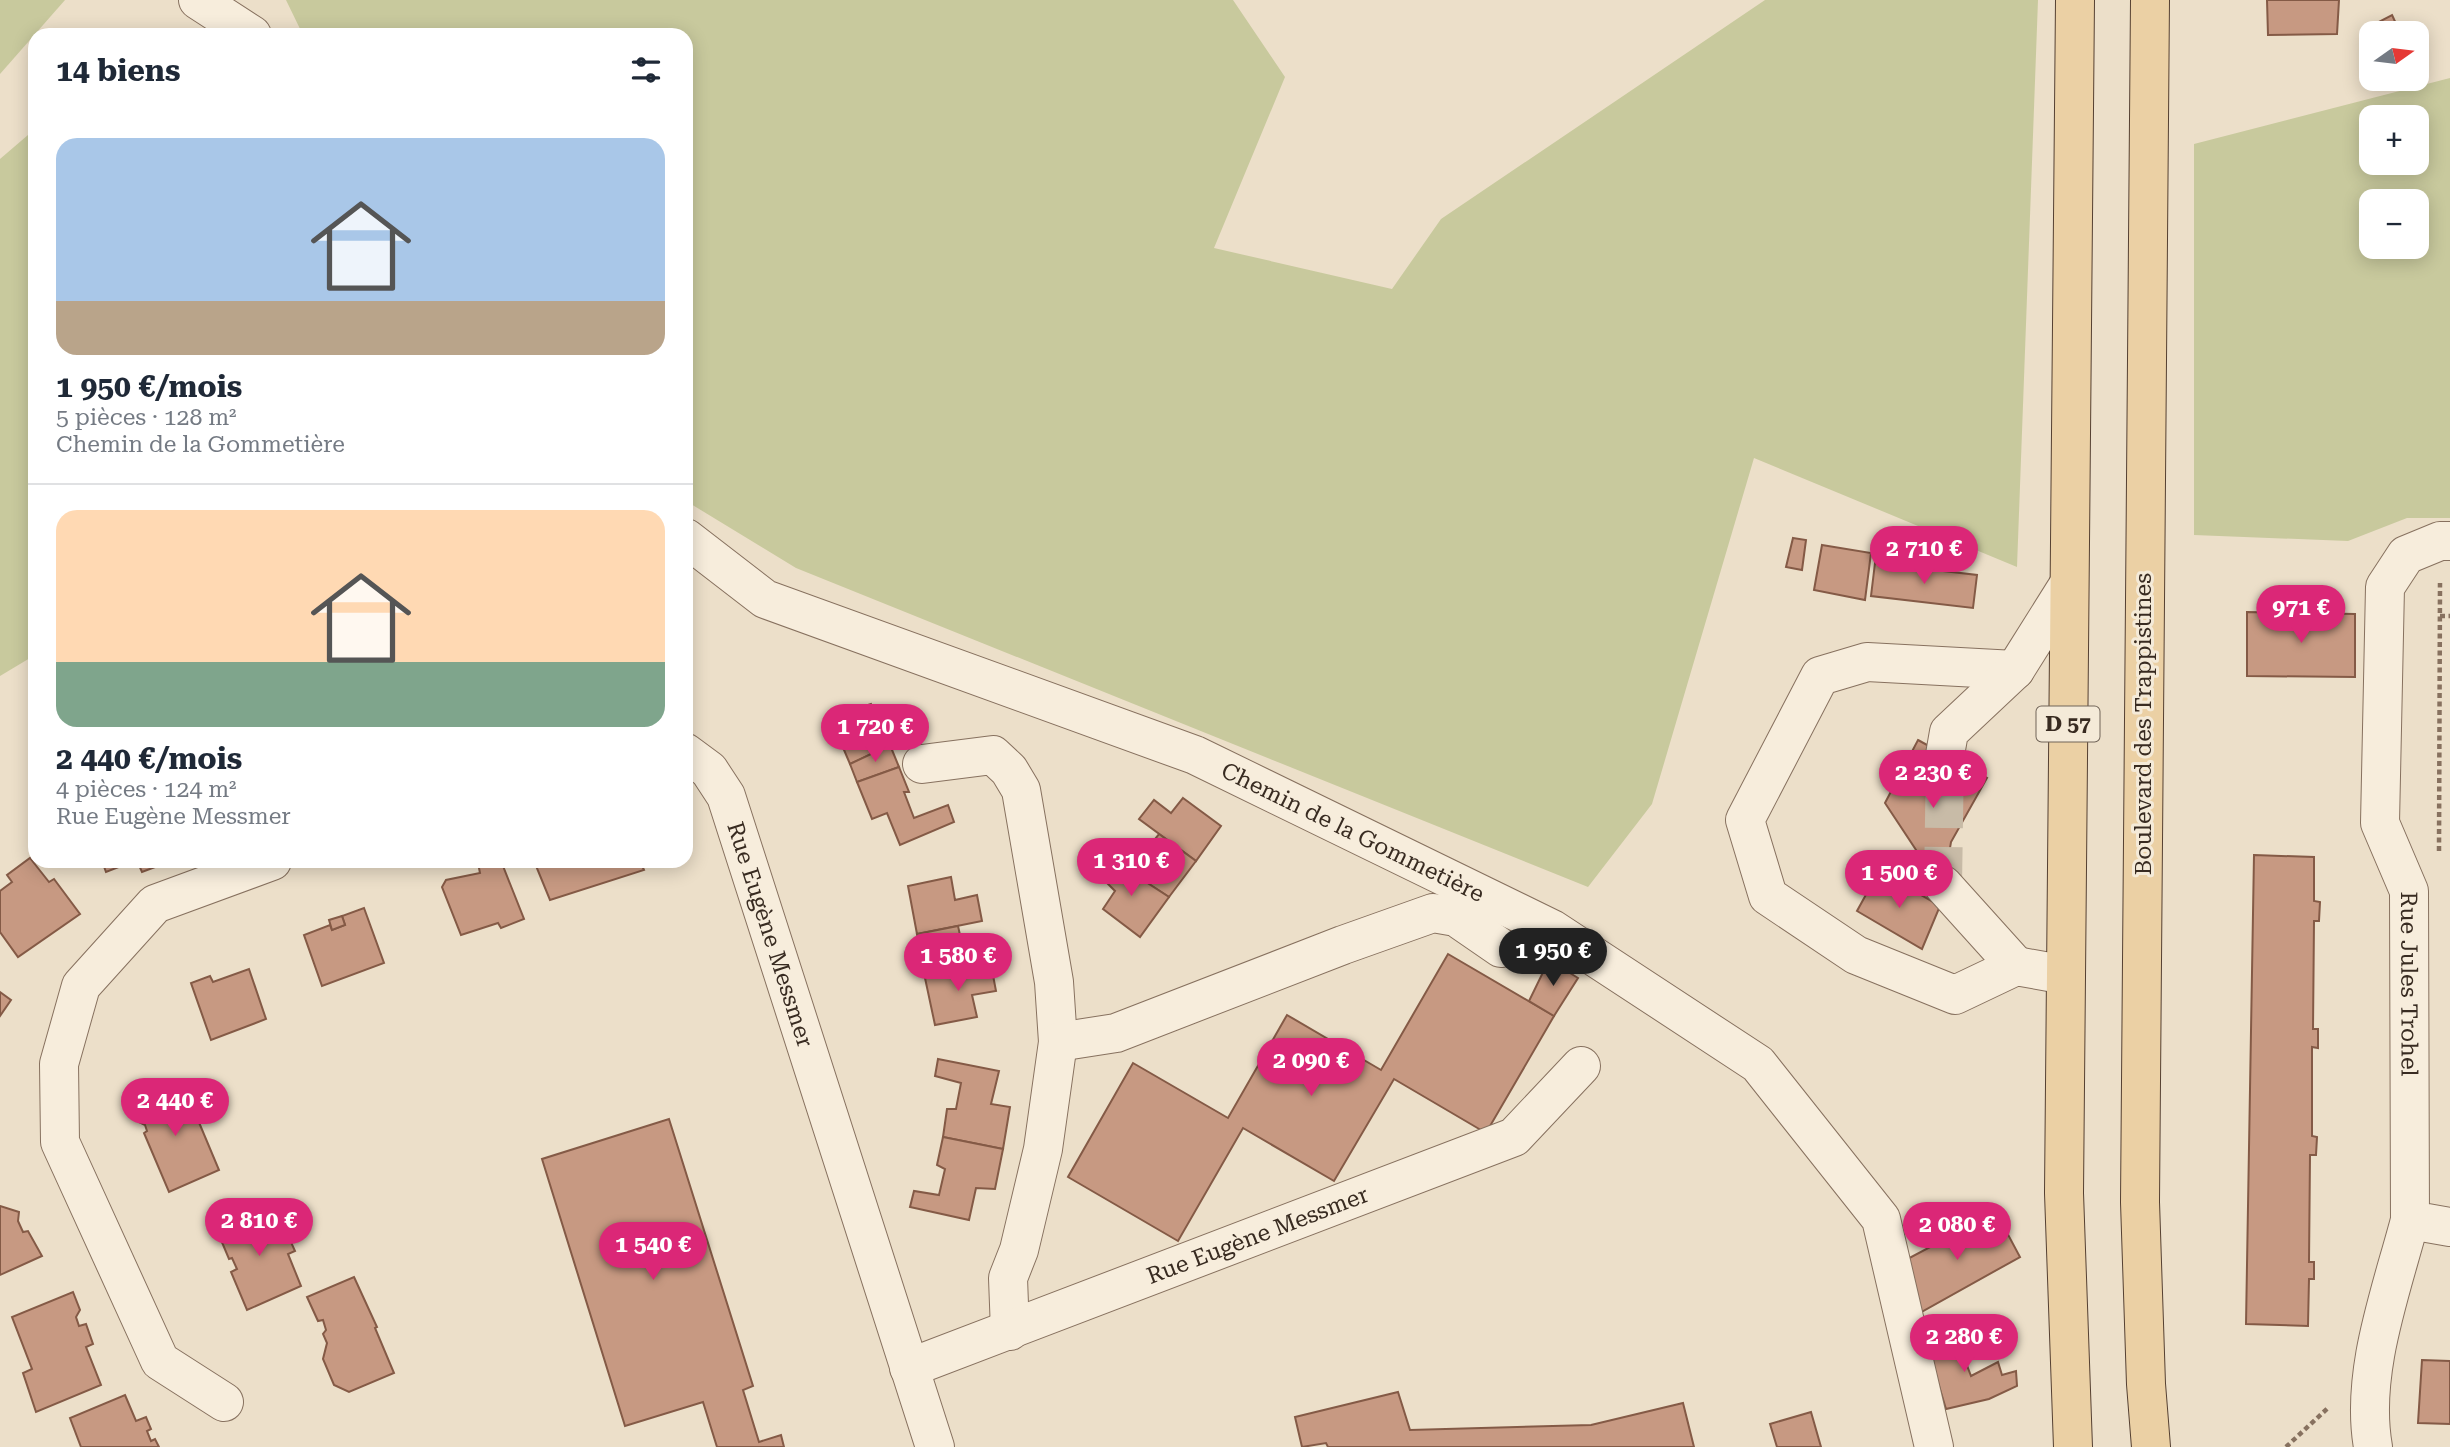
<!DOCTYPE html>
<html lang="fr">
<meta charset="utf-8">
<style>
:root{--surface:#fff;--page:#f6f6f7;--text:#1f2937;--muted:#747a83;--line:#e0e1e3;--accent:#db2777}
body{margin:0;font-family:"Roboto Serif",serif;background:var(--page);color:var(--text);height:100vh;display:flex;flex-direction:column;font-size:26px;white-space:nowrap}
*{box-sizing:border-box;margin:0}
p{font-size:23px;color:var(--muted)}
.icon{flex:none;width:38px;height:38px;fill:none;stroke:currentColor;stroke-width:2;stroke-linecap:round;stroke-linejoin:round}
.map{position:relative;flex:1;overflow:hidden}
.details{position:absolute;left:28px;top:28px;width:665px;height:840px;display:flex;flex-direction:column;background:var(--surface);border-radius:21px;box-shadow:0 4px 18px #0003}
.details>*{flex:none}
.needle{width:46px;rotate:76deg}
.fabs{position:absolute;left:2359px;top:21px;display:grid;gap:14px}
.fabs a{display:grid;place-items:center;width:70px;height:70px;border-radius:14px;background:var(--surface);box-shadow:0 4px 18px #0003;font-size:35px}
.price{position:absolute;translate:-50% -60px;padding:0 16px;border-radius:24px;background:var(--accent);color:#fff;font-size:23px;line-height:46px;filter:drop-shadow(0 2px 4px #0008)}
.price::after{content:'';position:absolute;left:50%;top:42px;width:21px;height:16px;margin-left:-10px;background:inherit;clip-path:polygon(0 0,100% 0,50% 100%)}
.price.selected{background:#222;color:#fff}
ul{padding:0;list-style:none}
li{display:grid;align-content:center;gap:14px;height:371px;padding:0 28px}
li+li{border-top:2px solid var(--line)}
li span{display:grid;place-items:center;height:217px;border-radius:21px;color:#555}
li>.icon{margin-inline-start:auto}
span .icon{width:126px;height:126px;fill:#fffc;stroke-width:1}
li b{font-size:30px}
h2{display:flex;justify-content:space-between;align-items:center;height:84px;padding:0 28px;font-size:30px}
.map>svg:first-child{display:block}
.green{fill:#c8c99d;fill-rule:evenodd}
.building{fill:#c79982;stroke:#845a46;stroke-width:2}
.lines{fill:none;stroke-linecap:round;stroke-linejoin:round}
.minor-tunnel{stroke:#c8bba7;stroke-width:38;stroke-dasharray:38 19;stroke-linecap:butt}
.minor-casing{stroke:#87715f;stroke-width:40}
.major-casing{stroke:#554032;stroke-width:40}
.path{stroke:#87715f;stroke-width:4.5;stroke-dasharray:5 3.5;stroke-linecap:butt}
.minor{stroke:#f7eddc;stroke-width:38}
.major{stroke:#ebd0a4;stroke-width:38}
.labels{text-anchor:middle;stroke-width:6;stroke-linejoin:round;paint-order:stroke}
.shield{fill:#f4ead8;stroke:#706458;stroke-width:2}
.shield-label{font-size:21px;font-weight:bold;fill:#382b21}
.street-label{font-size:23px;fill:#382b21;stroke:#f4ead8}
</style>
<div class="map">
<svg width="2450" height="1447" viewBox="0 0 2450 1447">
<rect width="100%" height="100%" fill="#ecdfc9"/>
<g class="green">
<polygon points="0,0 65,0 0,74"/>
<polygon points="286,0 1233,0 1285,77 1214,248 1392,289 1441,219 1765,0 2038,0 2017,567 1754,458 1652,804 1588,887 796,568 686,501 686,35 303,35"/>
<path d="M2450,78v440h-43l-59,23 -154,-6v-391zM2417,117v46h-46v-46zM2371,201h46v46h-46z"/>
<polygon points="35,129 35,655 0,676 0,159"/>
</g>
<g class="building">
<polygon points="2267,0 2339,0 2337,34 2268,35"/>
<polygon points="2392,15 2399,30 2393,33 2373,33 2371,26"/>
<polygon points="1793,538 1806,540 1802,570 1786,567"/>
<polygon points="1822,545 1871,553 1865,600 1814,590"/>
<polygon points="1875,563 1977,575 1973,608 1871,596"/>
<polygon points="2247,612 2355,614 2355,677 2247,676"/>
<polygon points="871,704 878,722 898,712 908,737 850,764 830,717"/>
<polygon points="1918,740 1987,778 1951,842 1940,906 1917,894 1924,862 1885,803"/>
<polygon points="890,745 899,767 857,782 850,764"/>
<polygon points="899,767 909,792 904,792 914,818 948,805 954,822 900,845 887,813 872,819 857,782"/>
<polygon points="1183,798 1221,826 1196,861 1139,819 1154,800 1171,813"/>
<polygon points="1159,834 1196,861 1169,897 1129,871"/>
<polygon points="2254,855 2314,857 2314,901 2320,902 2319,921 2314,921 2313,1029 2318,1029 2318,1048 2312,1047 2312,1136 2317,1137 2316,1155 2310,1155 2309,1262 2314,1262 2314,1279 2309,1279 2308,1326 2246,1324"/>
<polygon points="1113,856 1129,871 1169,897 1140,937 1103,909 1115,891 1099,875"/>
<polygon points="30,858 49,882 54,879 80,914 18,957 0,932 0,891 12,882 7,875"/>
<polygon points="102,861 134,861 106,872"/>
<polygon points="137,861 171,861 142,872"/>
<polygon points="484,861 501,861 524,919 501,928 498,923 461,935 442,887 446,880 480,873 478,863"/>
<polygon points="534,861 640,861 644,870 550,900"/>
<polygon points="1879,871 1940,906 1922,949 1857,911"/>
<polygon points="951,877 955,900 977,895 982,921 917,934 908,886"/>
<polygon points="364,908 384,963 322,986 304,935 330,925 332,930 345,925 342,916"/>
<polygon points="342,916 345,925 332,930 329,920"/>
<polygon points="958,926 968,971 925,978 917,934"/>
<polygon points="1448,954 1554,1016 1486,1133 1394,1079 1334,1181 1243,1128 1178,1241 1068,1177 1133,1063 1228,1118 1287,1015 1381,1070"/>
<polygon points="1549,960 1578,978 1554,1016 1529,1001"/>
<polygon points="991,965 996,991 972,995 977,1017 935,1025 925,978"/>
<polygon points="249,969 266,1019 211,1040 191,983 210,976 213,982"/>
<polygon points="0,992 11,1000 0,1016"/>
<polygon points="938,1059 999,1071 991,1104 1010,1107 1003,1149 943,1137 947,1109 956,1109 961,1083 935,1076"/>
<polygon points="170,1087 190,1101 219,1170 169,1192 144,1133 147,1131 145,1125 139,1122 132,1104"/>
<polygon points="669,1119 753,1386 743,1390 759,1442 781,1435 784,1447 717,1447 703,1402 625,1426 542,1159"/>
<polygon points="943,1137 1003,1149 995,1189 976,1188 969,1220 910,1207 914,1191 939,1195 945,1169 937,1165"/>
<polygon points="0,1206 19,1212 18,1221 23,1232 28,1231 42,1256 0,1275"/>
<polygon points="266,1206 279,1234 286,1231 295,1251 288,1254 301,1286 247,1310 231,1272 237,1269 232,1258 229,1259 216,1228"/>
<polygon points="1996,1212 2020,1257 1916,1315 1898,1264"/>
<polygon points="354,1277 377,1327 375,1328 394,1373 349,1392 334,1385 323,1359 327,1343 323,1334 326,1330 323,1320 318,1321 307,1297"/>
<polygon points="73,1292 80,1310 76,1317 79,1326 86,1324 93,1344 86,1347 101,1385 36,1412 23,1373 32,1369 12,1317"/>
<polygon points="1953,1328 1971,1376 1998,1362 2002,1375 2016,1371 2017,1386 1989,1399 1946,1409 1925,1340"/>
<polygon points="2422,1360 2450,1361 2450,1424 2418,1423"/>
<polygon points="1398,1392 1410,1430 1591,1425 1683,1403 1694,1447 1328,1447 1326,1443 1302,1447 1295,1417"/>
<polygon points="125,1395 136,1421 146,1417 151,1429 147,1431 151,1441 155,1439 159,1447 81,1447 70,1418"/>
<polygon points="1811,1412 1821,1447 1777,1447 1770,1424"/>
</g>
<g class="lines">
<polyline class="minor-tunnel" points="1943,885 1945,755"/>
<defs>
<g id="minor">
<polyline points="198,0 252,35"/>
<path id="s1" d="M686,538l79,61 430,156 357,174 206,135 123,155 53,228"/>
<path id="s2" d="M2450,541h-10l-34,14 -21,32 -5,236 29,68 1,329 40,7"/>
<polyline points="2015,670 1867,662 1820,676 1745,820 1768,896 1856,955 1955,995 2016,966 2066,975"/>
<path id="s3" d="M686,753l23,17 17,26 209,651"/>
<polyline points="1945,755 1949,732 2015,670 2069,584"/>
<polyline points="922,764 993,755 1009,770 1021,790 1054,982 1058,1042 1043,1149 1019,1250 1008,1278 1010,1331"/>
<polyline points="1943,885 2016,966"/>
<polyline points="1058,1042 1116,1033 1343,945 1433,913 1456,917 1501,948"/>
<path id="s4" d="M909,1368l605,-231 67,-71"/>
<polyline points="224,1402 160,1361 60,1142 59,1064 81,986 155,904 272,861"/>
<path d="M2373,1447c-13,-74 18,-155 37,-227"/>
</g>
<g id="major">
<polyline points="2150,0 2140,1202 2146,1384 2151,1447"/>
<polyline points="2073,1447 2064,1193 2075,0"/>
</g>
</defs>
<use href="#minor" class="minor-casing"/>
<use href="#major" class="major-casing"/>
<g class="path">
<polyline points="2440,616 2450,616"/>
<polyline points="2439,851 2440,583"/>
<polyline points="2286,1447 2329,1407"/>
</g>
<use href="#minor" class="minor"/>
<use href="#major" class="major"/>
</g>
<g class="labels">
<rect class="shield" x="2036.5" y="706.5" width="63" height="35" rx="5"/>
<g class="shield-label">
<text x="2068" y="731">D 57</text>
</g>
<g class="street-label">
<text transform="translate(2143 724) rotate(-90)" y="8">Boulevard des Trappistines</text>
<text dy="8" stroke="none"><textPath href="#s1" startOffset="733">Chemin de la Gommetière</textPath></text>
<text dy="8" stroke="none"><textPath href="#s3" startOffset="205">Rue Eugène Messmer</textPath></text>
<text dy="8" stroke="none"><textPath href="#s2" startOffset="488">Rue Jules Trohel</textPath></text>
<text dy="8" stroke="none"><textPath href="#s4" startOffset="373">Rue Eugène Messmer</textPath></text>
</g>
</g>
</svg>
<div class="fabs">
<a><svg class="needle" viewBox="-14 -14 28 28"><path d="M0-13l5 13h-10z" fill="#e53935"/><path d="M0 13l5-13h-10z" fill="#747a83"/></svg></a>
<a>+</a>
<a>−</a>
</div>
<b class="price" style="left:1924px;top:586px">2 710 €</b>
<b class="price" style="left:2301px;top:645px">971 €</b>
<b class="price" style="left:875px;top:764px">1 720 €</b>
<b class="price" style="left:1933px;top:810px">2 230 €</b>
<b class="price" style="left:1131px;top:898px">1 310 €</b>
<b class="price" style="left:1899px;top:910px">1 500 €</b>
<b class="price selected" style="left:1553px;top:988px">1 950 €</b>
<b class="price" style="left:958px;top:993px">1 580 €</b>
<b class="price" style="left:1311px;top:1098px">2 090 €</b>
<b class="price" style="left:175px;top:1138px">2 440 €</b>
<b class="price" style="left:259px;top:1258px">2 810 €</b>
<b class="price" style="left:1957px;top:1262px">2 080 €</b>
<b class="price" style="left:653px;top:1282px">1 540 €</b>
<b class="price" style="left:1964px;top:1374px">2 280 €</b>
<section class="details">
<h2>14 biens<svg class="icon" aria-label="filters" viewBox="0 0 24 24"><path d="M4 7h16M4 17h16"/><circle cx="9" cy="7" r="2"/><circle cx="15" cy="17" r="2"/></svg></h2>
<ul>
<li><span style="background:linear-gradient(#a9c7e8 75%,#b9a48a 0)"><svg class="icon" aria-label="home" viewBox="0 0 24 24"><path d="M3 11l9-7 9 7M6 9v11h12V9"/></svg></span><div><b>1 950 €/mois</b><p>5 pièces · 128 m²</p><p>Chemin de la Gommetière</p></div></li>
<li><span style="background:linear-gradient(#ffd9b3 70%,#7fa58c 0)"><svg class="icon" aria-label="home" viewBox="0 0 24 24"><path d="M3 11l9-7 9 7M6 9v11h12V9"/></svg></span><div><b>2 440 €/mois</b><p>4 pièces · 124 m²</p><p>Rue Eugène Messmer</p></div></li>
</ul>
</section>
</div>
